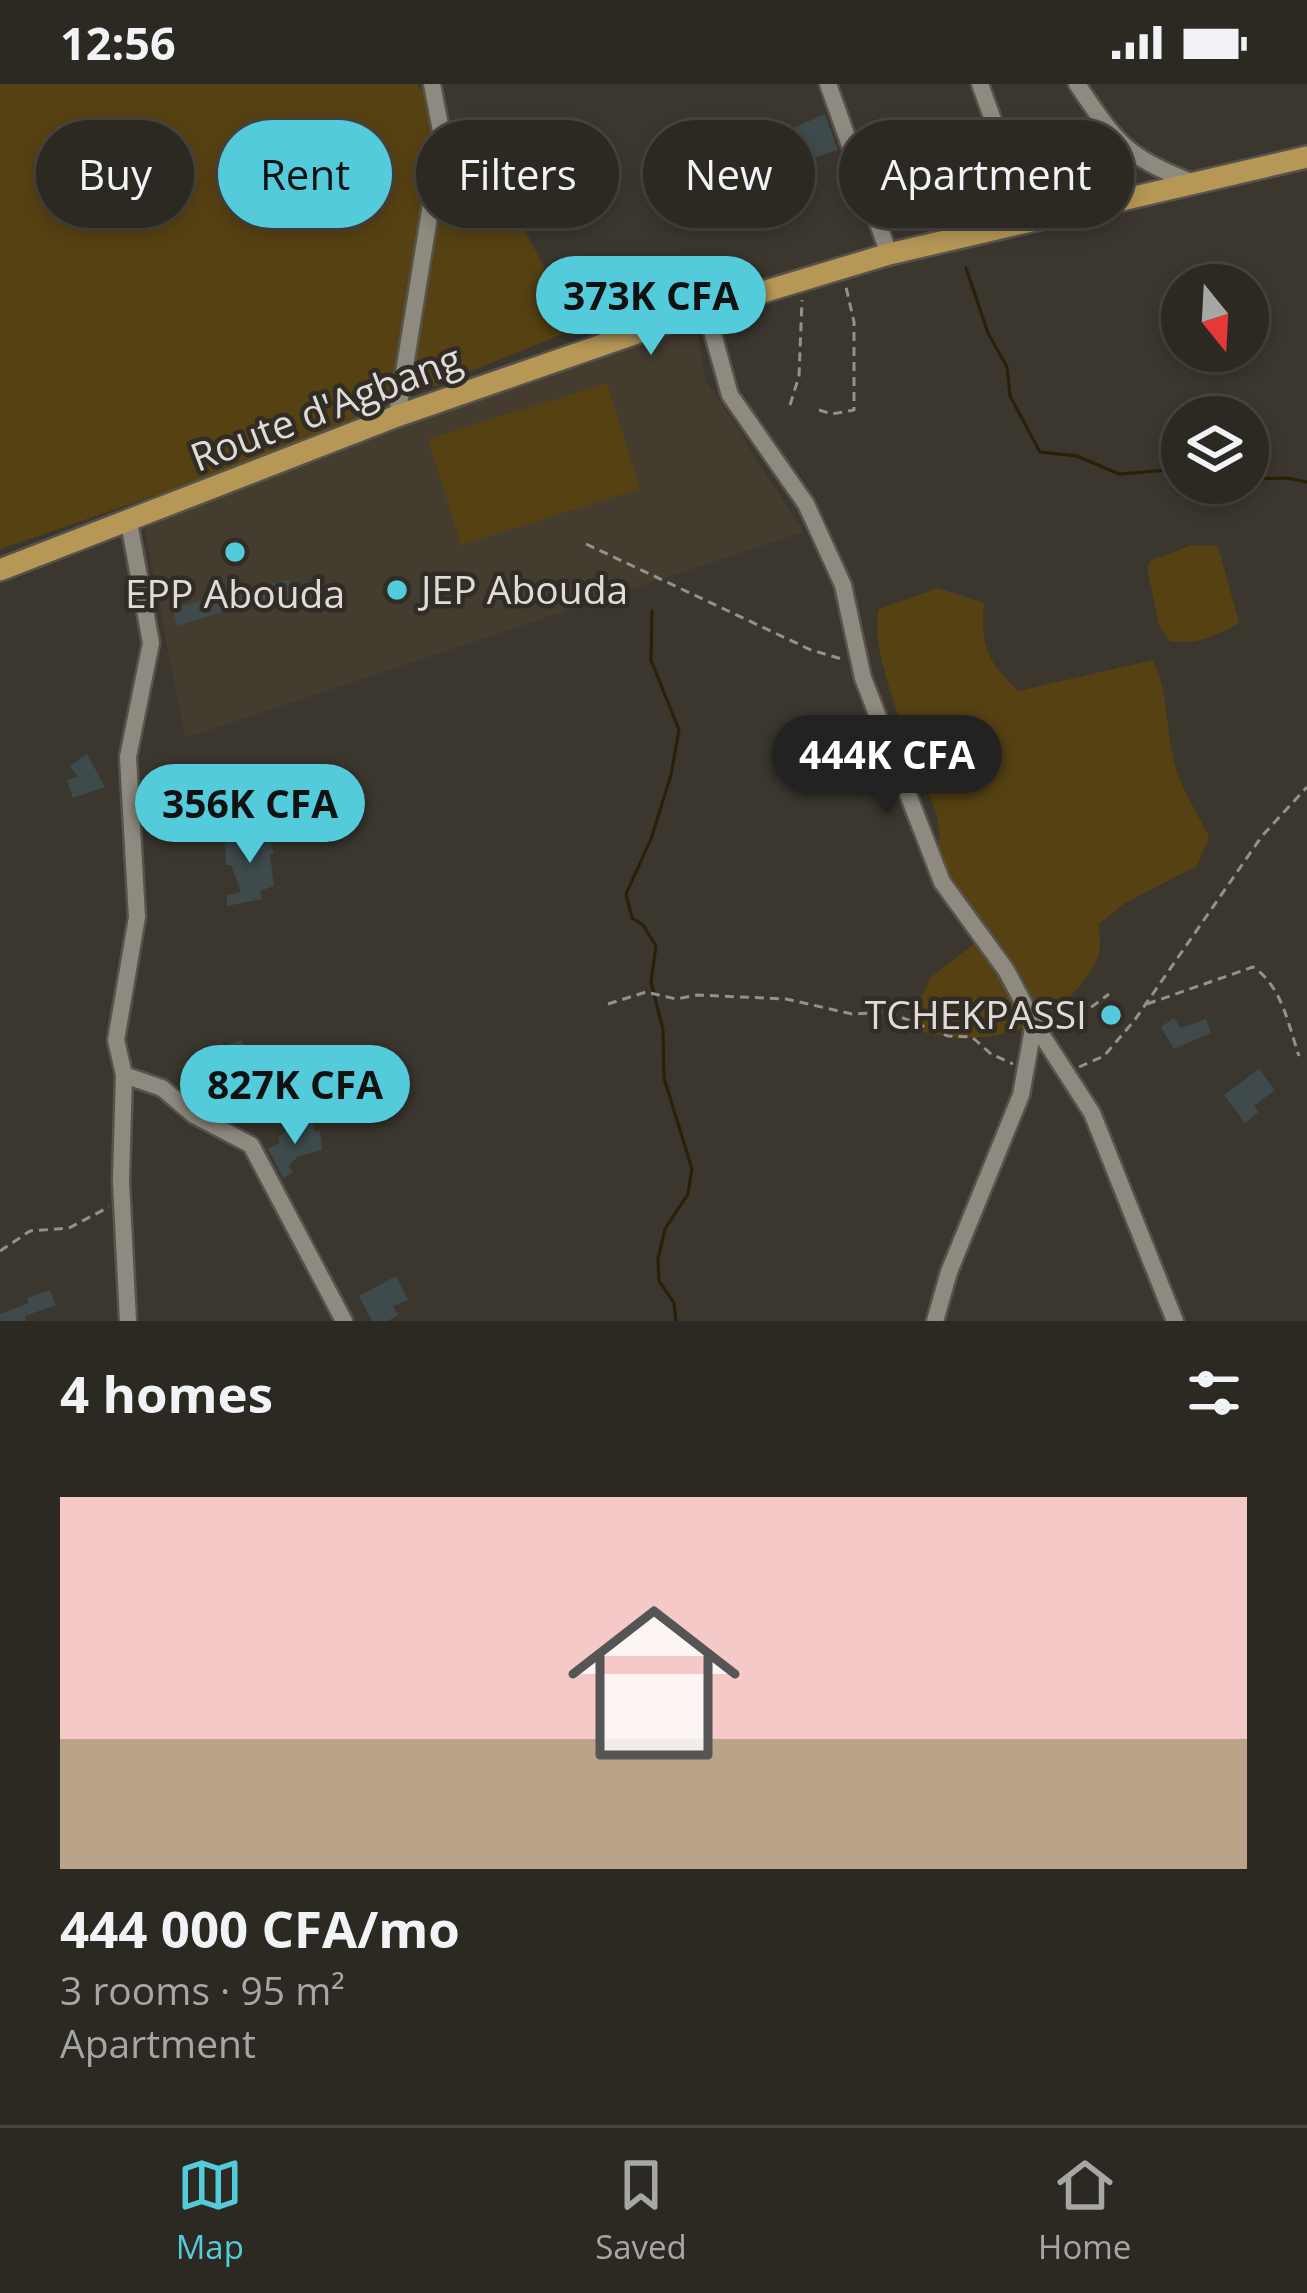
<!DOCTYPE html>
<meta charset="utf-8">
<style>
:root{--surface:#2c2822;--page:#34302a;--text:#f1f3f6;--muted:#a6a6a5;--line:#484440;--accent:#53cbdb}
body{margin:0;font-family:"Open Sans",sans-serif;background:var(--page);color:var(--text);height:100vh;display:flex;flex-direction:column;font-size:45px;white-space:nowrap}
*{box-sizing:border-box;margin:0}
p{font-size:39px;color:var(--muted)}
.icon{flex:none;width:66px;height:66px;fill:none;stroke:currentColor;stroke-width:2;stroke-linecap:round;stroke-linejoin:round}
.map{position:relative;height:1237px;overflow:hidden}
.side{display:flex;flex-direction:column;background:var(--surface);flex:1}
.side>*{flex:none}
.guide{position:absolute;left:36px;top:36px;width:1236px;height:108px;display:flex;gap:24px}
.needle{width:78px;rotate:162deg}
.fabs{position:absolute;left:1161px;top:180px;display:grid;gap:24px}
.fabs a{display:grid;place-items:center;width:108px;height:108px;border-radius:50%;background:var(--surface);box-shadow:0 6px 18px #0003,0 0 0 3px var(--line);font-size:60px}
.price{position:absolute;translate:-50% -102px;padding:0 27px;border-radius:42px;background:var(--accent);color:#111;font-size:39px;line-height:78px;filter:drop-shadow(0 3px 6px #0008)}
.price::after{content:'';position:absolute;left:50%;top:72px;width:36px;height:27px;margin-left:-18px;background:inherit;clip-path:polygon(0 0,100% 0,50% 100%)}
.price.selected{background:#222;color:#fff}
ul{padding:0;list-style:none}
li{display:grid;align-content:center;gap:24px;height:636px;padding:0 60px}
li+li{border-top:3px solid var(--line)}
li span{display:grid;place-items:center;height:372px;border-radius:0px;color:#555}
li>.icon{margin-inline-start:auto}
span .icon{width:216px;height:216px;fill:#fffc;stroke-width:1}
li b{font-size:51px}
h2{display:flex;justify-content:space-between;align-items:center;height:144px;padding:0 60px;font-size:51px}
.chip{padding:0 42px;border-radius:54px;background:var(--surface);box-shadow:0 6px 18px #0003,0 0 0 3px var(--line);font-size:42px;line-height:108px}
.chip.selected{background:var(--accent);color:#111}
.status{display:flex;justify-content:space-between;align-items:center;height:84px;padding:0 60px;background:var(--surface);direction:ltr}
.status svg{height:33px;fill:currentColor}
.menu{display:flex;justify-content:space-around;align-items:center;height:168px;border-top:3px solid var(--line);background:var(--surface);font-size:33px;color:var(--muted)}
.menu a{display:grid;justify-items:center;gap:6px}
.menu .selected{color:var(--accent)}
.map>svg:first-child{display:block}
.built{fill:#443c2e}
.green{fill:#564113}
.lines{fill:none;stroke-linecap:round;stroke-linejoin:round}
.stream{stroke:#2a1f07;stroke-width:3}
.building{fill:#3e4a4c}
.minor-casing{stroke:#57534c;stroke-width:21}
.major-casing{stroke:#57534c;stroke-width:26}
.path{stroke:#94908a;stroke-width:3;stroke-dasharray:9 6;stroke-linecap:butt}
.minor{stroke:#8f8a80;stroke-width:16}
.major{stroke:#b69755;stroke-width:21}
.poi-dot{fill:#53cbdb;stroke:#312c25;stroke-width:4.5}
.labels{text-anchor:middle;stroke-width:9;stroke-linejoin:round;paint-order:stroke}
.street-label{font-size:39px;fill:#dfdcd7;stroke:#312c25}
.poi-label{font-size:39px;fill:#dfdcd7;stroke:#312c25;text-anchor:start}
</style>
<div class="status"><b>12:56</b><svg viewBox="0 0 49 12"><path d="M0 12V9h3v3zM5 12V6h3v6zM10 12V3h3v9zM15 12V0h3v12zM26 1h20v11H26zM47 4h2v5h-2z"/></svg></div>
<div class="map">
<svg width="1307" height="1237" viewBox="0 0 1307 1237">
<rect width="100%" height="100%" fill="#3b362e"/>
<polygon class="built" points="678,246 698,251 706,296 803,448 185,654 145,447 160,433 471,315"/>
<g class="green">
<path d="M0,0h417c62,75 125,152 151,248l-356,144 -212,73z"/>
<polygon points="607,299 640,405 461,461 428,355"/>
<path d="M1192,461l26,1 21,77c-23,13 -43,23 -70,18l-10,-16 -12,-58 5,-7z"/>
<path d="M938,504l46,15c-4,44 3,58 34,88l135,-31c17,36 12,76 25,115 8,21 21,41 31,62l-12,29 -72,37 -26,21c0,9 2,21 0,29 -4,14 -16,30 -26,40 -41,42 -93,53 -149,39l-10,-20 17,-35 53,-41 -16,-21 -34,-64 6,-14 -3,-22c-17,-45 -71,-164 -58,-206z"/>
</g>
<g class="lines">
<g class="stream">
<polyline points="966,184 988,249 1007,283 1010,312 1040,368 1077,372 1119,390 1182,385"/>
<polyline points="1248,395 1286,394 1307,398"/>
<polyline points="652,527 651,576 679,646 671,691 651,755 626,810 632,834 643,841 656,862 651,898 663,946 664,994 692,1085 688,1110 665,1145 658,1175 659,1197 674,1219 676,1237"/>
</g>
</g>
<g class="building">
<polygon points="825,30 838,66 810,75 793,44"/>
<polygon points="533,45 534,57 562,69 548,73 542,84 511,97 507,89 526,81 516,49"/>
<polygon points="289,495 294,514 237,528 236,524 177,542 172,524"/>
<polygon points="87,670 105,703 73,714 67,696 78,693 70,682"/>
<polygon points="265,745 274,769 270,771 274,802 260,807 262,815 227,822 227,811 241,808 231,781 226,781 225,759"/>
<polygon points="1174,934 1181,944 1206,935 1211,949 1174,965 1161,943"/>
<polygon points="242,956 251,985 201,1001 191,973"/>
<polygon points="1259,985 1275,1006 1254,1022 1259,1028 1245,1039 1224,1011"/>
<polygon points="312,1038 315,1048 320,1047 322,1066 297,1073 289,1082 293,1089 283,1094 268,1065 280,1059 278,1053 286,1048"/>
<polygon points="396,1192 408,1216 393,1222 398,1231 388,1237 372,1237 359,1212"/>
<polygon points="50,1206 56,1221 25,1232 26,1237 0,1237 0,1230 29,1219 27,1214"/>
</g>
<g class="lines">
<defs>
<g id="minor">
<polyline points="828,0 889,170"/>
<polyline points="980,0 1030,138"/>
<path d="M1077,0c39,58 48,72 114,98"/>
<polyline points="706,225 730,311 806,420 843,501 863,594 942,798 1006,886 1034,939 1021,1011 949,1188 935,1237"/>
<polyline points="397,332 442,52 432,0"/>
<polyline points="1034,939 1092,1029 1175,1237"/>
<polyline points="124,991 162,1004 194,1031 251,1061 344,1237"/>
<polyline points="128,1237 121,1097 124,991 116,956 137,833 128,673 151,559 129,438"/>
</g>
<polyline id="major" points="0,486 397,332 706,225 889,170 1307,73"/>
</defs>
<use href="#minor" class="minor-casing"/>
<use href="#major" class="major-casing"/>
<g class="path">
<polyline points="790,321 799,292 802,216"/>
<polyline points="819,326 832,330 854,326 854,238 846,203"/>
<polyline points="586,460 811,566 845,576"/>
<polyline points="608,920 646,908 676,915 697,911 786,915 852,930 888,928 948,952 972,953 991,970 1013,980"/>
<path d="M1147,920l106,-37c29,19 35,57 46,89"/>
<polyline points="1053,944 1063,944 1109,910"/>
<polyline points="1079,983 1104,972 1134,937 1262,752 1307,703"/>
<polyline points="0,1167 30,1147 69,1144 109,1123"/>
</g>
<use href="#minor" class="minor"/>
<use href="#major" class="major"/>
</g>
<g class="poi-dot">
<circle cx="235" cy="468" r="12"/>
<circle cx="397" cy="506" r="12"/>
<circle cx="1111" cy="931" r="12"/>
</g>
<g class="labels">
<g class="street-label">
<text transform="translate(326 324) rotate(-21)" y="14">Route d'Agbang</text>
</g>
<g class="poi-label">
<text x="421" y="520">JEP Abouda</text>
<text x="235" y="524" text-anchor="middle">EPP Abouda</text>
<text x="1087" y="945" text-anchor="end">TCHEKPASSI</text>
</g>
</g>
</svg>
<div class="fabs">
<a><svg class="needle" viewBox="-14 -14 28 28"><path d="M0-13l5 13h-10z" fill="#e53935"/><path d="M0 13l5-13h-10z" fill="#a6a6a5"/></svg></a>
<a><svg class="icon" aria-label="layers" viewBox="0 0 24 24"><path d="M12 4l9 5-9 5-9-5zM3 14l9 5 9-5"/></svg></a>
</div>
<b class="price" style="left:651px;top:274px">373K CFA</b>
<b class="price selected" style="left:887px;top:733px">444K CFA</b>
<b class="price" style="left:250px;top:782px">356K CFA</b>
<b class="price" style="left:295px;top:1063px">827K CFA</b>
<div class="guide">
<a class="chip">Buy</a>
<a class="chip selected">Rent</a>
<a class="chip">Filters</a>
<a class="chip">New</a>
<a class="chip">Apartment</a>
</div>
</div>
<section class="side">
<h2>4 homes<svg class="icon" aria-label="filters" viewBox="0 0 24 24"><path d="M4 7h16M4 17h16"/><circle cx="9" cy="7" r="2"/><circle cx="15" cy="17" r="2"/></svg></h2>
<ul>
<li><span style="background:linear-gradient(#f6c9c9 65%,#b9a48a 0)"><svg class="icon" aria-label="home" viewBox="0 0 24 24"><path d="M3 11l9-7 9 7M6 9v11h12V9"/></svg></span><div><b>444 000 CFA/mo</b><p>3 rooms · 95 m²</p><p>Apartment</p></div></li>
</ul>
</section>
<nav class="menu">
<a class="selected"><svg class="icon" aria-label="map" viewBox="0 0 24 24"><path d="M3 6l6-2 6 2 6-2v14l-6 2-6-2-6 2zM9 4v14M15 6v14"/></svg>Map</a>
<a><svg class="icon" aria-label="saved" viewBox="0 0 24 24"><path d="M7 4h10v16l-5-4-5 4z"/></svg>Saved</a>
<a><svg class="icon" aria-label="home" viewBox="0 0 24 24"><path d="M3 11l9-7 9 7M6 9v11h12V9"/></svg>Home</a>
</nav>
